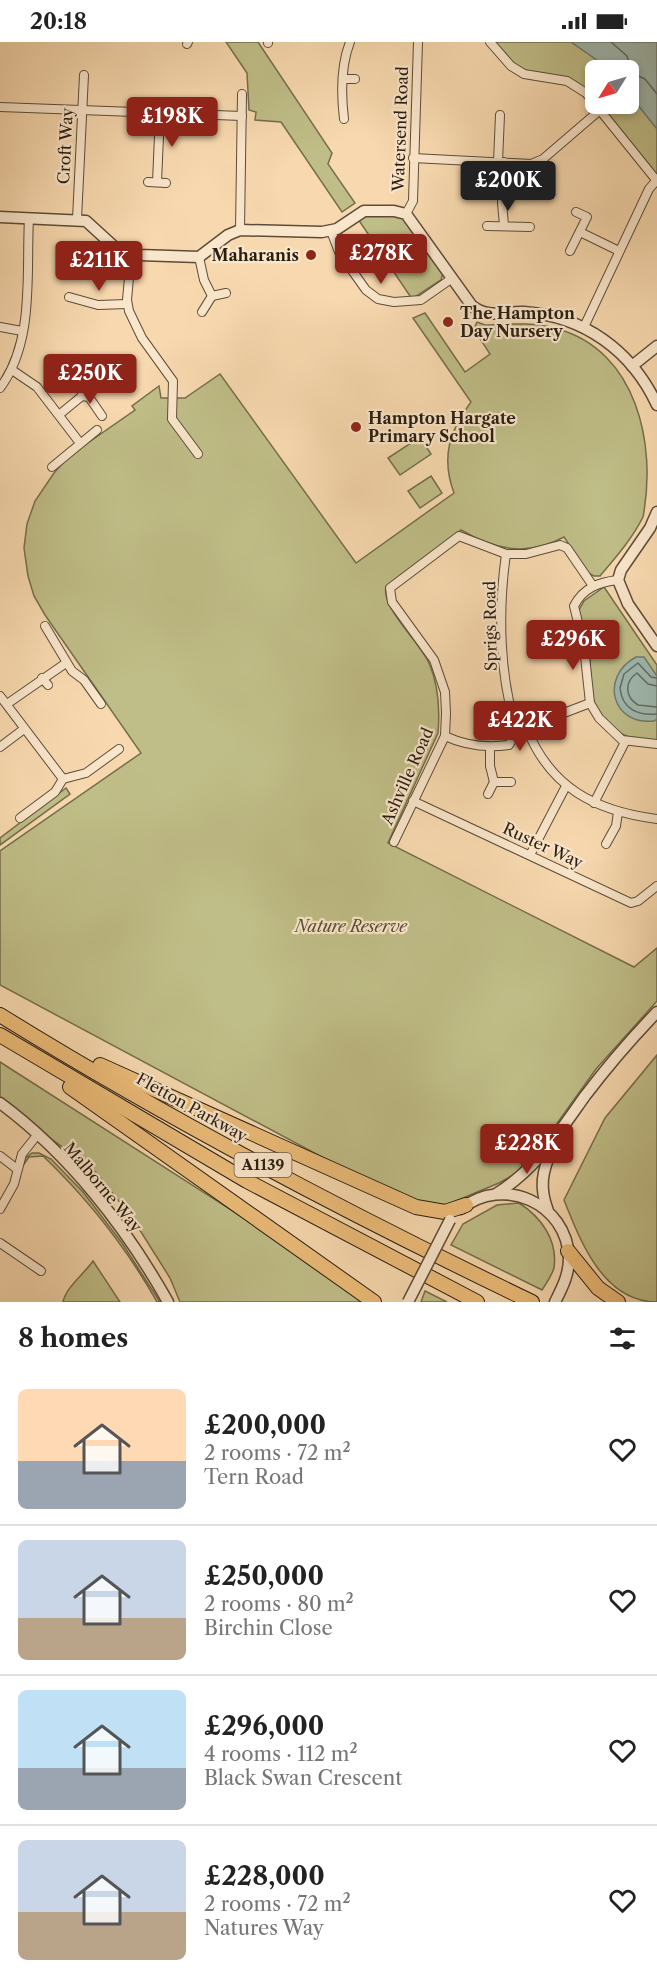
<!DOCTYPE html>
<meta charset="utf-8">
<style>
:root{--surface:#fff;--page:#f2f2f2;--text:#222;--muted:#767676;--line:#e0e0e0;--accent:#8f2418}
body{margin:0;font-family:"Libre Caslon Text",serif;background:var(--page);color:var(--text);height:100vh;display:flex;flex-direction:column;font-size:22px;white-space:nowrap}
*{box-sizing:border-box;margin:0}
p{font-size:20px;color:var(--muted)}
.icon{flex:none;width:33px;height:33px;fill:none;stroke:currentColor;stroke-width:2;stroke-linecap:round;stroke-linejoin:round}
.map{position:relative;height:1260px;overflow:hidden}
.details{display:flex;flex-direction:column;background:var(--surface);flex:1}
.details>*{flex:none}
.needle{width:39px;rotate:233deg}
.fabs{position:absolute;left:585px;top:18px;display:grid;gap:12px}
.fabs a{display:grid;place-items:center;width:54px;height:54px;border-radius:9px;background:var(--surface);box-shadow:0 3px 9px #0003;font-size:30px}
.price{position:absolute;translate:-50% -51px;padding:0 14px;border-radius:6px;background:var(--accent);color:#fff;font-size:20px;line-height:39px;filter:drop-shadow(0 2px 3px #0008)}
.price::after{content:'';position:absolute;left:50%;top:36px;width:18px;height:14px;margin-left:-9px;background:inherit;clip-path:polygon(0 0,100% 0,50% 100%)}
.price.on{background:#222;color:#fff}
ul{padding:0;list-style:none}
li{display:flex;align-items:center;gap:18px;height:150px;padding:0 18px}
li+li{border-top:2px solid var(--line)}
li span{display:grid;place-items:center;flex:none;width:168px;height:120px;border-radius:9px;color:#555}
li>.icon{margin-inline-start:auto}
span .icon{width:72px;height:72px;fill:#fffc;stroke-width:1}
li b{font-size:26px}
h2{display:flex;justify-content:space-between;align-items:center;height:72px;padding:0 18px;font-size:26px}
.status{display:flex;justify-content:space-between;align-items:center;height:42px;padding:0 30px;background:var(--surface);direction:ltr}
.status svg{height:16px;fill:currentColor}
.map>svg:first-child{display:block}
.green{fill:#c0be88;stroke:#746e4c;stroke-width:1.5}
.water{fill:#9eb9b0;stroke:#6f7b70;stroke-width:1.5}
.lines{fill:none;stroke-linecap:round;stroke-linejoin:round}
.shore{stroke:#636b60;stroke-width:1.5}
.minor-casing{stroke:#5c4c38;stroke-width:10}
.tertiary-casing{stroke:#5c4c38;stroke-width:13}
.trunk-casing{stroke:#281d11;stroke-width:16}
.minor{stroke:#fae6cb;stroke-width:8}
.tertiary{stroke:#fae6cb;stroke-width:10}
.trunk{stroke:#ecbc78;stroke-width:14}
.tertiary-bridge-casing{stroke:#5c4c38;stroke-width:13;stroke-linecap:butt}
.tertiary-bridge{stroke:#fae6cb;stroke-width:10}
.poi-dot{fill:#8f2418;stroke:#fae6cb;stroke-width:2}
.labels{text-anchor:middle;stroke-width:4.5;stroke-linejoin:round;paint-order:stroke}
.shield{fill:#fae6cb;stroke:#675949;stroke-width:1.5}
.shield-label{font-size:15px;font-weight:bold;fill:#281d11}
.street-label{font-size:16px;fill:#281d11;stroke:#fae6cb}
.poi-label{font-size:16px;font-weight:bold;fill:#281d11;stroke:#fae6cb;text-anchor:start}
.park-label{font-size:16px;font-style:italic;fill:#564d35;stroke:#fae6cb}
</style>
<div class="status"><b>20:18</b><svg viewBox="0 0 49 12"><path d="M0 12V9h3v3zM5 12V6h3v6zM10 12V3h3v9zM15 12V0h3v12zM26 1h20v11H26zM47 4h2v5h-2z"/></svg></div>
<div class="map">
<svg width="657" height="1260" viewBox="0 0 657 1260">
<rect width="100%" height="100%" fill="#f8d9af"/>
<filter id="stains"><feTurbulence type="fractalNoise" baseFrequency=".00333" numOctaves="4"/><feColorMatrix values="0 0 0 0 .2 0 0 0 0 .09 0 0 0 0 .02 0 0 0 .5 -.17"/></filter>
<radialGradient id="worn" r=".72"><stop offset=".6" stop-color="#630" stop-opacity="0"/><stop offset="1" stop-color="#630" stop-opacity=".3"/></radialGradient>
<g class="green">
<polygon points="226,0 258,0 332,111 328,122 355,161 342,170 281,80 255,78 256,70 249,68 247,31"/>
<path d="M495,0h162v133l-57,-71h28v-34h-32l-1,28c-23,-27 -46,-16 -73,-29 -12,-6 -19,-17 -27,-27z"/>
<polygon points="369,172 399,174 407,179 443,231 441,238 412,257 358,177"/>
<path d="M425,271l40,59 25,-18 -16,-25 3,-7 8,3c25,-1 48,-3 73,4 78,22 99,114 85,188 -11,22 -27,40 -43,59h-6l-6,-3 -24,-36c-36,20 -69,13 -103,-7l-75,57c-5,21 34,55 43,76 10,23 11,46 9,70l-50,110 246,124 23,-19v53l-61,68 -66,92 -13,12 -18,10 -53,22 -20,1 -33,-11 -393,-210v-134l141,-98 -96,-138 -11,-19 -6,-20 -4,-28 3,-24 8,-23 19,-28 15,-17 66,-46 -3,-4 27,-20 2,12h24l35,-24 136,189 98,-70c-13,-35 -5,-62 17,-91l-58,-84z"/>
<polygon points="420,395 431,412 400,433 388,416"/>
<polygon points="431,434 442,451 420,466 408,449"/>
<path d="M604,545l53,78v75c-30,4 -60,-16 -65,-47 -2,-14 -1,-28 -3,-42 -2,-14 -8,-27 -10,-41l5,-9z"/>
<polygon points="66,746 70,752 0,803 0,796"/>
<path d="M657,1013v247c-53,0 -76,-59 -93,-102l41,-82z"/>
<polygon points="0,1020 325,1228 361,1260 180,1260 170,1236 131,1174 93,1127 0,1060"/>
<path d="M32,1111h7l12,6 32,33 39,51 38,59h-3c-31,-55 -68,-102 -114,-146l-14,1 -7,10 1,-7z"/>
<path d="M519,1161c22,14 39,37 35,65 -2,7 -8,16 -12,22l-91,-45 12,-21 34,-19z"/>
<path d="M93,1219l27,41h-57c3,-15 21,-28 30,-41z"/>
<polygon points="425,1249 447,1260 421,1260"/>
</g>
<g class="water">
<polygon points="571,0 657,0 657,87 629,52 628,28 611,28"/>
<path d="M636,615h8l13,19v43l-3,2c-42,5 -55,-44 -18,-64z"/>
</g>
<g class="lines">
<g class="shore">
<polyline points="611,0 627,14 632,31 645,37 657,52"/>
<path d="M657,636l-6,-1 -13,-14 -14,11 -4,14c2,21 18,28 37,26"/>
<path d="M657,644l-9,-2 -11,-11c-13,9 -12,24 1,32l19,2"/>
</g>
<defs>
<g id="minor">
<polyline points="268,0 268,1"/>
<polyline points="490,0 511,24 524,32 567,39 586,51 657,139"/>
<polyline points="187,2 188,0"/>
<polyline points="344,37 355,37"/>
<polyline points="0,65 242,74"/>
<path d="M344,77c-3,-25 -3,-54 6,-77"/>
<polyline points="413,116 531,122 543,117 600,68"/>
<polyline points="498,120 500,73"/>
<polyline points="148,140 166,141"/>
<polyline points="157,140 160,71"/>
<polyline points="406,172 413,159 418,0"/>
<polyline points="77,177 84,33"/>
<polyline points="504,183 502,161 504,120"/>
<polyline points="487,184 530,185"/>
<polyline points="240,188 242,52"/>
<polyline points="331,189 339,210 366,248 378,257 394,260 421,258 451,237"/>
<polyline points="580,190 619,209"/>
<polyline points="570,209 587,175 576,170"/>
<polyline points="131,213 127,258 129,269 142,296 173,339 172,377 198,412"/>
<polyline points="199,215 204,238 212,254 202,270"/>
<polyline points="212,254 226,251"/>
<polyline points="69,255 98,263 127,262"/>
<polyline points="0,285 22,289"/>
<polyline points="584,285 649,147 656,139"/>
<polyline points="12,328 37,345 80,401"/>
<path d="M0,346c35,-47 26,-115 29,-170"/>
<polyline points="82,354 89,355 102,374"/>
<polyline points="60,372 82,354 84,334"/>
<polyline points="52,425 97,388"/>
<path d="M506,512c-8,57 -7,122 11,177"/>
<path d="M618,538c-19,2 -35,8 -44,26l10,41 6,56 9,15 23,22 35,4"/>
<polyline points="45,584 72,629 84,638 101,662"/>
<polyline points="42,636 48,643"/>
<polyline points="0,654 63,737 86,731 119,707"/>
<polyline points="7,662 66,621"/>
<path d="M526,685c24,61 69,84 131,92"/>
<path d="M445,694c21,10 41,12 64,9l8,-14 73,-28"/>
<polyline points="0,705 24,687"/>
<polyline points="490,706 490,724 494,740"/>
<polyline points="488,752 494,740 511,740"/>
<polyline points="413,759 631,861 638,859 657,844"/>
<polyline points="594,761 625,700"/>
<polyline points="20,776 55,750 63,737"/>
<polyline points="394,800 445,694 446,671 445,650 434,618 392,560 390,546 459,494 506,512 526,512 560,503 567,506 593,544"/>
<polyline points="606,802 616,784 618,770"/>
<polyline points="530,813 566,744"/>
<polyline points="0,1114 17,1127"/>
<polyline points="0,1167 14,1142 22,1112 38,1092"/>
<polyline points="0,1201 41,1229"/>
</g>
<g id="tertiary">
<path d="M0,175l86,4 34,31 19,3 60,2 29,-22 12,-5 82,2 15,-3 27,-18h30l12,3 66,92c17,13 33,5 52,6 60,4 108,39 133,93"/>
<polyline points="632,324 657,304"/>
<polyline points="657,470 650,486 621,528 618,538 628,562 657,604"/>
<path d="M0,1061c69,51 126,124 168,199"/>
<path d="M496,1152c40,-25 62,-60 89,-98 22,-29 47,-58 72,-84"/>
<path d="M461,1167c42,-34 106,-6 108,49 0,17 -7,30 -14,44"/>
<path d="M548,1169c-9,-24 -6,-39 4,-62"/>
</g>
<g id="trunk">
<path d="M0,973c171,106 351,200 532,287"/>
<polyline points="0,993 247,1139 477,1260"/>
<polyline points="100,1023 416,1165 445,1170 466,1163"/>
<polyline points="70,1045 374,1260"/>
<polyline points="568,1209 598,1246 618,1260"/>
</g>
</defs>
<use href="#minor" class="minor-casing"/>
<use href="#tertiary" class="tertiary-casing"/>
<use href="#trunk" class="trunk-casing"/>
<use href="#minor" class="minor"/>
<use href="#tertiary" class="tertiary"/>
<use href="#trunk" class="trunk"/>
<defs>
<polyline id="tertiary-bridge" points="408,1260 450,1178"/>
</defs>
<use href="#tertiary-bridge" class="tertiary-bridge-casing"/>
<use href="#tertiary-bridge" class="tertiary-bridge"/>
</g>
<g class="poi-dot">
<circle cx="311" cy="213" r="6"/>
<circle cx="448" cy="280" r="6"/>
<circle cx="356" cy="385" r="6"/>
</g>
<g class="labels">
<rect class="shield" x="234.5" y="1111" width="57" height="24" rx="4.5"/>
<g class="shield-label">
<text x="263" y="1128">A1139</text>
</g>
<g class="street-label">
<text transform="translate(400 87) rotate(-88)" y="6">Watersend Road</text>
<text transform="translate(65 104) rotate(-87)" y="6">Croft Way</text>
<text transform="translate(490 584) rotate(-91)" y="6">Sprigs Road</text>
<text transform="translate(407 734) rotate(-66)" y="6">Ashville Road</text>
<text transform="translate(543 803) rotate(25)" y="6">Ruster Way</text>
<text transform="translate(192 1065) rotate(29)" y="6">Fletton Parkway</text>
<text transform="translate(103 1145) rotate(50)" y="6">Malborne Way</text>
</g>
<g class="poi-label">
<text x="299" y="219" text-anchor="end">Maharanis</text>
<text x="460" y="277">The Hampton<tspan x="460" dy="18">Day Nursery</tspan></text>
<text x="368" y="382">Hampton Hargate<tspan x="368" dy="18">Primary School</tspan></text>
</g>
<g class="park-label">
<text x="351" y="890">Nature Reserve</text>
</g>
</g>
<rect width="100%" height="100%" filter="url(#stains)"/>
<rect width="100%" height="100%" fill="url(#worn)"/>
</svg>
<div class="fabs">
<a><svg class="needle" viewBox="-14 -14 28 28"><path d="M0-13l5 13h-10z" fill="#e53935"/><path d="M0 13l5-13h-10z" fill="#767676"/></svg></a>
</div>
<b class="price" style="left:172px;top:106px">£198K</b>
<b class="price on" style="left:508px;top:170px">£200K</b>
<b class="price" style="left:381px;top:243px">£278K</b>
<b class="price" style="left:99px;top:250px">£211K</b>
<b class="price" style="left:90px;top:363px">£250K</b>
<b class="price" style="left:573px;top:629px">£296K</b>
<b class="price" style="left:520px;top:710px">£422K</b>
<b class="price" style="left:527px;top:1133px">£228K</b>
</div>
<section class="details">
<h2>8 homes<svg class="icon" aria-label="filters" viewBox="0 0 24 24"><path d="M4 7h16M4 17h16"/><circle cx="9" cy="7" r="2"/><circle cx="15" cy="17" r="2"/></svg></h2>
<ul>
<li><span style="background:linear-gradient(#ffd9b3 60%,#9aa5b1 0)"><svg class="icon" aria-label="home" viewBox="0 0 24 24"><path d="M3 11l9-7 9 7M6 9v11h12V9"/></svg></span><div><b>£200,000</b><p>2 rooms · 72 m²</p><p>Tern Road</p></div><svg class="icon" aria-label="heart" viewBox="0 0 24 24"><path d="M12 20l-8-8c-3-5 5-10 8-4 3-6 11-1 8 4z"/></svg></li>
<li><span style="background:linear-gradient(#c9d6e8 65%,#b9a48a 0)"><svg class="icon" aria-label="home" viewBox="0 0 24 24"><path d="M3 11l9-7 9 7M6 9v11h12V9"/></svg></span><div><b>£250,000</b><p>2 rooms · 80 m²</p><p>Birchin Close</p></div><svg class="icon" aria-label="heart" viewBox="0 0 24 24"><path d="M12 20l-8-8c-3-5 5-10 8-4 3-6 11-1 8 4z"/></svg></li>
<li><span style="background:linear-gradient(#bfe0f5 65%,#9aa5b1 0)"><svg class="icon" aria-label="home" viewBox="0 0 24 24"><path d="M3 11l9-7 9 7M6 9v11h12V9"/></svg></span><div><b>£296,000</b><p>4 rooms · 112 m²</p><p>Black Swan Crescent</p></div><svg class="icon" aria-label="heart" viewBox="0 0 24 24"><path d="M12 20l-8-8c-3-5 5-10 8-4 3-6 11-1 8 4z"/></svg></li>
<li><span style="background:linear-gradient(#c9d6e8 60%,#b9a48a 0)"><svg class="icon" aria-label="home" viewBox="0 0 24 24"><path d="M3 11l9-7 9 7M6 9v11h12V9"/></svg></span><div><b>£228,000</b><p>2 rooms · 72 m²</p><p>Natures Way</p></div><svg class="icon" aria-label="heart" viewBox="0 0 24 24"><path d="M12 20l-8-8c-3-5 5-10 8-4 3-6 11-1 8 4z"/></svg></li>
</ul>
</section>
